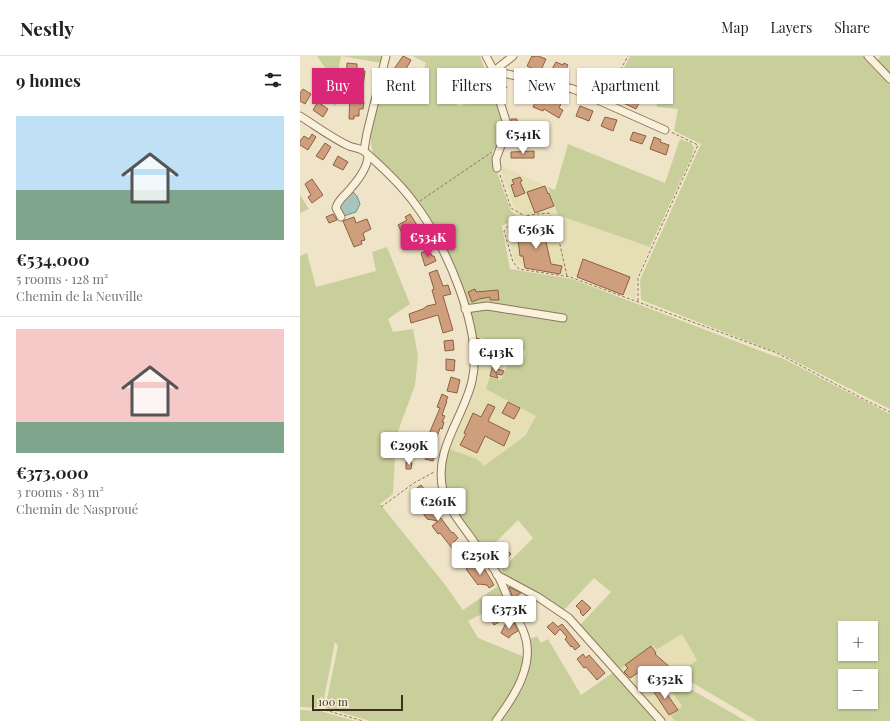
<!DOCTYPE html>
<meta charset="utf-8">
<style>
:root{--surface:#fff;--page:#f6f6f6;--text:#202124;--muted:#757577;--line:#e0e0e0;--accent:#db2777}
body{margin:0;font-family:"Playfair Display",serif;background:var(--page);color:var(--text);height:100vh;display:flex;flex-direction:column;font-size:15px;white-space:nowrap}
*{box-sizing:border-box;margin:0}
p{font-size:13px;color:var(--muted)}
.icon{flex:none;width:22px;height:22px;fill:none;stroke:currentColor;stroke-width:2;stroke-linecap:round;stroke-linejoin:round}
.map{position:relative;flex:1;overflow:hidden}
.details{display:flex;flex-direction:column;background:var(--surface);width:300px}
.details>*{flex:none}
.hud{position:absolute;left:12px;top:12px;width:380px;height:36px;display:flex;gap:8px}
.controls{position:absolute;left:538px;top:565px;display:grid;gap:8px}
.controls a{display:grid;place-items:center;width:40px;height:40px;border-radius:0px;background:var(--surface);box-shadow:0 1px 3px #0004;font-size:20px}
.scale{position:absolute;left:12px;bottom:10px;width:91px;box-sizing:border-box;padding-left:4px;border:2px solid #3d2e20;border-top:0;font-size:11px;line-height:14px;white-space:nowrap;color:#3d2e20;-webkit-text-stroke:3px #f7eed8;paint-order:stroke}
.price{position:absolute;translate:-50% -34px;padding:0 9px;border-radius:4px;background:#fff;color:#222;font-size:13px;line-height:26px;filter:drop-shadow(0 1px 2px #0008)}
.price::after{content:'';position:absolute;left:50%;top:24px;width:12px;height:9px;margin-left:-6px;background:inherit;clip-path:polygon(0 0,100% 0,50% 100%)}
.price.current{background:var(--accent);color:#fff}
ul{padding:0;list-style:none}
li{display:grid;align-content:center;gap:8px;height:212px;padding:0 16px}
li+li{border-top:1px solid var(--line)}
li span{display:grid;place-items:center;height:124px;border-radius:0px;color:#555}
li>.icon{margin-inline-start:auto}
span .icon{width:72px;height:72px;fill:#fffc;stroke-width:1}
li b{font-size:17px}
h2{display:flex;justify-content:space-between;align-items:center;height:48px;padding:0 16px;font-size:17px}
.tag{padding:0 14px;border-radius:0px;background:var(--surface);box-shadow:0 1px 3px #0004;font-size:14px;line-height:36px}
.tag.current{background:var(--accent);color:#fff}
header{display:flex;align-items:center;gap:24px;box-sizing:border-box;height:56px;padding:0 20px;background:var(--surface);border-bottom:1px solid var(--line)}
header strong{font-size:19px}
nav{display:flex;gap:22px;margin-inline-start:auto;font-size:14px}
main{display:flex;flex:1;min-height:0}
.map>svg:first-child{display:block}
.farmland{fill:#e6deb5}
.green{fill:#c9cf9b;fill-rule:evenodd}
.water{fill:#a9c4bc;stroke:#6f938a}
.building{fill:#cf9f7d;stroke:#8d5f41}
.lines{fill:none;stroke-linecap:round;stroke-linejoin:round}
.minor-casing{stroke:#8d765c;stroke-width:9}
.path{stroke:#8d765c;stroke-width:1;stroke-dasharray:3 2;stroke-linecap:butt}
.minor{stroke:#faf1dc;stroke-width:7}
</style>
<header>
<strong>Nestly</strong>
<nav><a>Map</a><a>Layers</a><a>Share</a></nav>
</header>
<main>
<section class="details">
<h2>9 homes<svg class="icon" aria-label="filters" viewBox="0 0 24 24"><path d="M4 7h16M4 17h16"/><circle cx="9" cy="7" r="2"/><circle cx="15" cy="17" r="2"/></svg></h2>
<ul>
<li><span style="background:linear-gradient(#bfe0f5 60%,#7fa58c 0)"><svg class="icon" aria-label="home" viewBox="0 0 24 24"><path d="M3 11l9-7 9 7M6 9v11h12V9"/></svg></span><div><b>€534,000</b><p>5 rooms · 128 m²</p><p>Chemin de la Neuville</p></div></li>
<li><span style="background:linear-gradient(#f6c9c9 75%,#7fa58c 0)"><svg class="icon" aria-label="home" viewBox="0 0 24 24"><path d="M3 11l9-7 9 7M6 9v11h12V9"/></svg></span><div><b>€373,000</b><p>3 rooms · 83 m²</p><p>Chemin de Nasproué</p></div></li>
</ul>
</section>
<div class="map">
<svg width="590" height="665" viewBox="0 0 590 665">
<rect width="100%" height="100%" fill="#f0e4c8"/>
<g class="farmland">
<polygon points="199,109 248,131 258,159 350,191 336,224 336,243 277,221 225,212 215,207 207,176 209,170 219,164"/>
<polygon points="176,280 226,295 223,309 207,310 201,324 186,332 236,360 225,380 184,410 149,393 176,325 178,309"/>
<polygon points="382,578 397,604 378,618 363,625 382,650 371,660 375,665 364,665 320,613 353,589 357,594"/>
</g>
<g class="green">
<polygon points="17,0 84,0 81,7 41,0 34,36 36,50 15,37 28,16"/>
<path d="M113,0h67l8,23 -34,15 4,12 38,-9 7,22 -2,22 -9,11 3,15 16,44 5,4 1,2 -15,9 8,43 62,10 202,77 8,2 108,56v307h-133l-79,-47 19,-14 -15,-26 -26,16 -3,-5 -33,24 -20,-23 -20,-21 31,-33 -17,-14 -31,33 -16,-13 -42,-23 -4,-5 32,-32 -15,-18 -30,30 -4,1c-11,-17 -38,-49 -41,-69 -1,-11 3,-23 6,-33l28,10 7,7 41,-30 11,-20 -50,-27 4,-12 11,3 6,-14 16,-1 3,-14 -50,-15 -17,-61 -22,-42 -18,-30 -43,-45c-13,-18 2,-58 8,-79l35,6 7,-22zM545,572h26v26h-26zM545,620h26v26h-26z"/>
<polygon points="330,0 565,0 590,26 590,353 481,298 341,244 340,224 401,88 374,75 378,53 357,51 356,45 316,27"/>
<polygon points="581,0 590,0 590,20 576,6"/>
<polygon points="380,83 391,87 394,92 392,100 350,191 258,159 248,131 255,134 268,88 365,127"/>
<polygon points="0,139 9,153 0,157"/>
<path d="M87,191l23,57 -22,15 5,13 20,-3 5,27 -3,29 -19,52 -3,57 -13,10 63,78 20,28 35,-24 7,16 -37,19 10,17 47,19c-5,24 -18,44 -33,64h-122l-45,-13 13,-62 -3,-4 -12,62 -6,4 -17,-1v-451l7,-3 9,34 60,-16 -4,-19z"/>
<polygon points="237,580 241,587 248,583 281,639 314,616 356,665 199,665 221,630 227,584"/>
<polygon points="371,622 446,665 375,665 371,660 382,650 363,624"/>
<polygon points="0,654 20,655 55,665 0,665"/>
</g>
<polygon class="water" points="52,135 57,140 60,148 56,156 44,160 39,152 39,148"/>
<g class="building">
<polygon points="103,0 111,4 103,18 94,13"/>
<polygon points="232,0 234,1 235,0 238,0 246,3 240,16 227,10"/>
<polygon points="256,6 263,9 264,7 268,9 263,19 252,13"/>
<polygon points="47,7 57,8 57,14 65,15 61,46 64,46 63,53 59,53 59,60 54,60 54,63 49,63 50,38 40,36 41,27 46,27"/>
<polygon points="296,22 307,27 303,35 292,30"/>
<polygon points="219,32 230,37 228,42 225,40 222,46 215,43"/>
<circle cx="178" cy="39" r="7"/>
<polygon points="3,33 11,38 5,48 0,45 0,37"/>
<polygon points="314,34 340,45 336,53 319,45 319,43 311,40"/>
<polygon points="162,35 164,43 157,45 154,38"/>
<polygon points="243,38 256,44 258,40 263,43 259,52 263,54 259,62 244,53 243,55 233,51 236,45 239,46"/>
<polygon points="18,46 28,53 23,61 13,54"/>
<polygon points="280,50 293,55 289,65 276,60"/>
<polygon points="305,61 317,64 313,75 301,70"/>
<polygon points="211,63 217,63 218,76 220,76 221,86 211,87"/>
<polygon points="333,76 346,80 342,88 330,84"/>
<polygon points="12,78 16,81 8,94 0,89 0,85 4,80 9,83"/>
<polygon points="354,81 361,84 360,86 369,89 366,99 350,93"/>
<polygon points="25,87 31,91 23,104 16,100"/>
<polygon points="234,95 234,102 211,102 211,96"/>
<polygon points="38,100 48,106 43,114 33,109"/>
<polygon points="220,121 222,125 220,126 225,137 215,141 211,129 214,128 212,124"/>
<polygon points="12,123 23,139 12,147 8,141 11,139 5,128"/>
<polygon points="245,130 248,138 249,137 254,150 235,157 227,136"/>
<polygon points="33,158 37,164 29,167 26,161"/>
<polygon points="110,158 127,185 118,190 112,183 114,182 109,173 102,177 98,169 107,164 105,161"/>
<polygon points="54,161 56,167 67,163 71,173 63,177 65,184 61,185 62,188 54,191 43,165"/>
<polygon points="234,162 236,175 243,173 251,208 262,210 260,218 225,212 223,200 220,200 218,184 228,182 225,164"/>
<polygon points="129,194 132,200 134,200 136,205 125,210 121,197"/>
<polygon points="283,203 330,221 323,239 277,221"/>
<polygon points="137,214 143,230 148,229 151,238 143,240 153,274 143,277 138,259 111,267 109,258 123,253 127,250 136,248 132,234 134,233 129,217"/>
<polygon points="175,233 176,236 198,234 199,244 190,244 190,241 179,243 172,246 168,236"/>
<polygon points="177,282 182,284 190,304 183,307 178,292"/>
<polygon points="153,284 154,294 145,295 144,285"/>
<polygon points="187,285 211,292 210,294 219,297 217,305 208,302 206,305 200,303 201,297 197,296 198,293 186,288"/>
<polygon points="146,303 155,304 154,315 146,314"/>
<polygon points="193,309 196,317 197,313 204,315 202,319 196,318 198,322 190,320"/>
<polygon points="151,321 160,324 157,337 147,335"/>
<polygon points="142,338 148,341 146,345 147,345 142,359 145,360 142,366 144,366 142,373 140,372 135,387 126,385 140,352 137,351"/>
<polygon points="208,346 220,352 214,363 202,357"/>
<polygon points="188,348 195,351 188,365 210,376 204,390 185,380 177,397 160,389 166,378 164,377 173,357 181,361"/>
<polygon points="129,393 136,395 133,405 125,403"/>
<polygon points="106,406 112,407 111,413 106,413"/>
<polygon points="121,429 131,441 132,443 130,444 136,452 135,453 138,456 137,457 152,477 153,476 158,482 153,487 166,498 158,506 152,499 155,496 140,477 138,478 132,470 138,465 127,463 123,457 124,450 113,435"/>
<polygon points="203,490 211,498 204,505 196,496"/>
<polygon points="172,508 176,513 182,509 194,529 189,532 187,529 179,528 178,529 166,513"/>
<polygon points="209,531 221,537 213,542"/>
<polygon points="282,544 291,552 283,560 280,556 281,555 276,550"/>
<polygon points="193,555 197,562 202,559 204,563 194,569 188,557"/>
<polygon points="253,566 258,571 262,568 280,590 275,594 272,590 271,591 265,583 267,581 260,573 255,579 247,571"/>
<polygon points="206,567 208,570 214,567 218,575 211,579 209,582 201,577"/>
<polygon points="351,590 356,597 355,598 372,613 368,617 363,612 346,626 339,616 330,622 324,616 328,612 325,609"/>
<polygon points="283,598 286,602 289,599 305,617 297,624 286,611 284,612 277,603"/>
<polygon points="360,628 378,654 369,659 352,633"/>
</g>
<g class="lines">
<defs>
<g id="minor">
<polyline points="186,0 194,15 196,33 206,65 205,79 196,103 197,112"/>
<polyline points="568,0 590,23"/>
<polyline points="194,15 273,33 365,74"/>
<polyline points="194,15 213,0"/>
<path d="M0,60c16,10 32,22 49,30 5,2 12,2 16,6 16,14 38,35 50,52 30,39 69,127 57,177 -8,36 -39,69 -29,109 5,18 18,34 29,49 8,12 18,23 25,35 6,10 10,22 14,33 4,8 10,17 13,26 12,31 -10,64 -28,88"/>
<polyline points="64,94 67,77 86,0"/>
<path d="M41,161l-5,-9c2,-9 10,-13 15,-20 8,-9 17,-21 17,-33"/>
<polyline points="165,253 187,250 263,262"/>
<polyline points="197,519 238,541 269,562 361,665"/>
</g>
</defs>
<use href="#minor" class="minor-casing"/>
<g class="path">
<polyline points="203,26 207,32"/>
<polyline points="306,40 328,0"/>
<polyline points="200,119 211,152 223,159"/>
<polyline points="120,145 192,96"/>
<path d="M267,220l-11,-49 -7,-14c-19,2 -32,1 -45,18l9,31 6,7 51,8 207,76 92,49 21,10"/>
<polyline points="338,245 338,222 398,89 371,76"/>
<polyline points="81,451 114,427 134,416"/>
<polyline points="25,654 63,665"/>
</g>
<use href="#minor" class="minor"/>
</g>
</svg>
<div class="controls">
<a>+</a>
<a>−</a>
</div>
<div class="scale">100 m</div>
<b class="price" style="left:223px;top:99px">€541K</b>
<b class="price" style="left:236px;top:194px">€563K</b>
<b class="price current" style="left:128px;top:202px">€534K</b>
<b class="price" style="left:196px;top:317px">€413K</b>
<b class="price" style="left:109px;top:410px">€299K</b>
<b class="price" style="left:138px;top:466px">€261K</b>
<b class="price" style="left:180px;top:520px">€250K</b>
<b class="price" style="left:209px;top:574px">€373K</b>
<b class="price" style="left:365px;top:644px">€352K</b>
<div class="hud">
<a class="tag current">Buy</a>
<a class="tag">Rent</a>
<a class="tag">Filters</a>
<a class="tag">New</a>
<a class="tag">Apartment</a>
</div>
</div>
</main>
